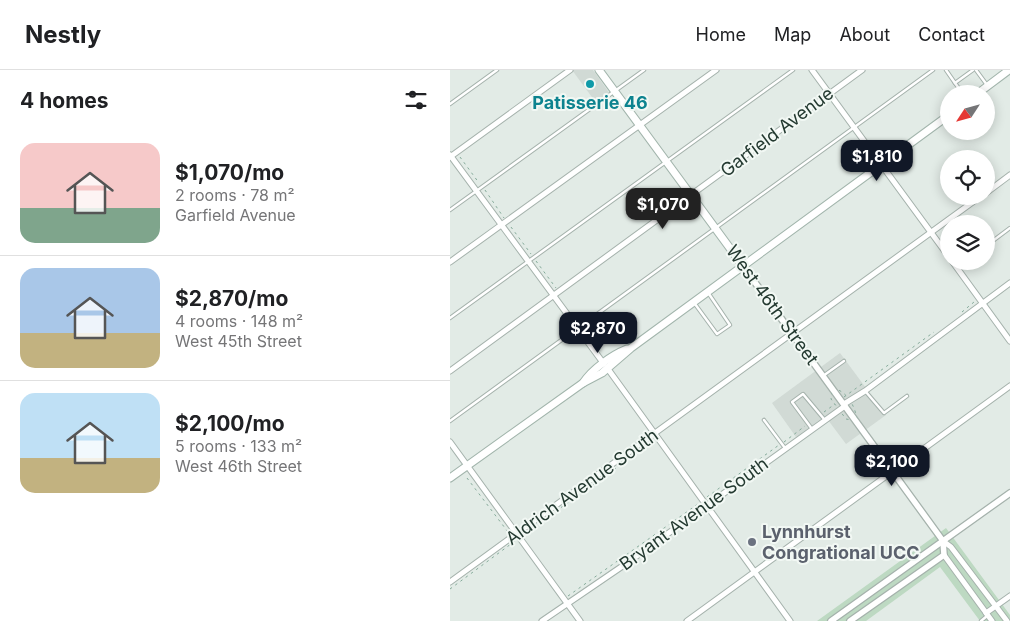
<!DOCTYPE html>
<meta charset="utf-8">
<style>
:root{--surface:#fff;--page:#f6f6f6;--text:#202124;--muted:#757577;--line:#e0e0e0;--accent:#111827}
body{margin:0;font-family:Inter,sans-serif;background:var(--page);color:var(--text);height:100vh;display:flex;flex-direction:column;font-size:19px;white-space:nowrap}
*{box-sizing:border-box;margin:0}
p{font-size:16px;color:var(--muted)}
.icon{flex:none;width:28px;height:28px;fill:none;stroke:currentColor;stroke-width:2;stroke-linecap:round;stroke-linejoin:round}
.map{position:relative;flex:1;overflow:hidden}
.panel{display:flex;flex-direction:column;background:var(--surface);width:450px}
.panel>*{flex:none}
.needle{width:32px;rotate:234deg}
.controls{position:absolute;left:490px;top:15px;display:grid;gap:10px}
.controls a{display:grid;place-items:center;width:55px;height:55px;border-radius:50%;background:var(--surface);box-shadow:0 2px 12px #0003;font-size:25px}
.price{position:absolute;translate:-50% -42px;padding:0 11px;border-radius:10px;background:var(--accent);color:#fff;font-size:16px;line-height:32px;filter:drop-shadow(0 1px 2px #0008)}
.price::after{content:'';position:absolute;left:50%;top:30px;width:15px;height:11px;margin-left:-8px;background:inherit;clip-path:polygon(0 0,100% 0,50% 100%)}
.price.active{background:#222;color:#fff}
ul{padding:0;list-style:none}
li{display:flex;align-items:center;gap:15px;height:125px;padding:0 20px}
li+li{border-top:1px solid var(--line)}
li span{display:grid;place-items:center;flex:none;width:140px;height:100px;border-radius:15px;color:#555}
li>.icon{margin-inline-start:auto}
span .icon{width:60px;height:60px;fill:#fffc;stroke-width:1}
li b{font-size:21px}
h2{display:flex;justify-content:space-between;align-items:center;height:60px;padding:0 20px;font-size:21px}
header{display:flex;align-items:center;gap:30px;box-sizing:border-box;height:70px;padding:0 25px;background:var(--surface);border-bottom:1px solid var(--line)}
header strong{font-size:24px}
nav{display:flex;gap:28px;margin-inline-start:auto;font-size:18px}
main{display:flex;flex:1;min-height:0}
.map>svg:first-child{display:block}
.built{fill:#d1dad5}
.green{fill:#bdd9c2}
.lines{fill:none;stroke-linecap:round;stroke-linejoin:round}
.service-casing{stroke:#a5b2ac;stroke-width:4.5}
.minor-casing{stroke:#a5b2ac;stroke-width:7}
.tertiary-casing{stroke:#a5b2ac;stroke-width:8}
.secondary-casing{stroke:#a2b5ac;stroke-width:9}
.path{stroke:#86ab9b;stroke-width:1;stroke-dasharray:2.5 4;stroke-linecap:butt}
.service{stroke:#fff;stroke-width:2.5}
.minor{stroke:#fff;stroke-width:5}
.tertiary{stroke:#fff;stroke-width:5.5}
.secondary{stroke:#fff;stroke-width:7}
.culture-dot{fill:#0f9aa8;stroke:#f2f8f4;stroke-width:2}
.worship-dot{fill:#6b7280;stroke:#f2f8f4;stroke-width:2}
.labels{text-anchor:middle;stroke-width:4;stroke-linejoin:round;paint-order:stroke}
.culture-label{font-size:18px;font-weight:bold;fill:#0d838f;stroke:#f2f8f4}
.street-label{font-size:18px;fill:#243a31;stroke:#f2f8f4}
.worship-label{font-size:18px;font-weight:bold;fill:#5b616d;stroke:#f2f8f4;text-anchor:start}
</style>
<header>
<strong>Nestly</strong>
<nav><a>Home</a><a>Map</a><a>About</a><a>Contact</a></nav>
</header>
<main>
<section class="panel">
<h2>4 homes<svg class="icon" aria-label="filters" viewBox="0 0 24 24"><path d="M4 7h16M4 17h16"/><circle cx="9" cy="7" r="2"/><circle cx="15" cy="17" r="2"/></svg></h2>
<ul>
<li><span style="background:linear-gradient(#f6c9c9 65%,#7fa58c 0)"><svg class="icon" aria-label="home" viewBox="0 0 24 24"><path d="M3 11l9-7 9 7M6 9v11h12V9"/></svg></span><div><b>$1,070/mo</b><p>2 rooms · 78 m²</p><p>Garfield Avenue</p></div></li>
<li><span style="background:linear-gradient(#a9c7e8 65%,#c2b280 0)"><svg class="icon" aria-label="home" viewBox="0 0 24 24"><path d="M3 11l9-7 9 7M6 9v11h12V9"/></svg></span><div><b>$2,870/mo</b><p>4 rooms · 148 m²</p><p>West 45th Street</p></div></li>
<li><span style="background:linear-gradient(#bfe0f5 65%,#c2b280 0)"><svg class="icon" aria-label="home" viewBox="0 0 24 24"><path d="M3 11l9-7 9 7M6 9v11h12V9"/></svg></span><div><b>$2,100/mo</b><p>5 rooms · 133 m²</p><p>West 46th Street</p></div></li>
</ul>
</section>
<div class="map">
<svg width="560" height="551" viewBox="0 0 560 551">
<rect width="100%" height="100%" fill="#e2ebe6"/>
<g class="built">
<polygon points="122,0 143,0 160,24 147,34"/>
<polygon points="390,283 436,345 396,374 375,346 346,367 322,333"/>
</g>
<polygon class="green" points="496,458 560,545 560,551 530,551 490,497 416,551 367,551"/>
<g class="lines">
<defs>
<g id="service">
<polyline points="496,0 505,13"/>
<polyline points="526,0 537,15"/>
<polyline points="513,24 505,13 523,0"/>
<polyline points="0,34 47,0"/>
<polyline points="0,140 194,0"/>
<polyline points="536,176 560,158"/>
<polyline points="508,197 515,191"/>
<polyline points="245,234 267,264 280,255 259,224"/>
<polyline points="0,248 343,0"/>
<polyline points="373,306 394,291"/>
<polyline points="416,322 434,343 457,326"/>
<polyline points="314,350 335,378"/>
<polyline points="0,351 483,0"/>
<polyline points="362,359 342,332 353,324 374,349"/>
<polyline points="531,551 537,546"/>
</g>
<g id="minor">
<polyline points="362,0 499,187"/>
<polyline points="0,85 154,294"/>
<polyline points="0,87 120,0"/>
<polyline points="536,123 560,105"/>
<polyline points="502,191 560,271"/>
<polyline points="0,192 266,0"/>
<polyline points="158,299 340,551"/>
<polyline points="0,301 412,0"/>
<polyline points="394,334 415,321 560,213"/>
<polyline points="0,372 130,551"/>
<polyline points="493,471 501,477 557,551"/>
<polyline points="494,485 542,551"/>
<polyline points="0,512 531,126"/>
<polyline points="536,543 560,526"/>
<polyline points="92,551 177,493 395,336"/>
<polyline points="237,551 560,316"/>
</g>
<g id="tertiary">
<polyline points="293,196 493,471"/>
<polyline points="381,551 560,423"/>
<polyline points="400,551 494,485 493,471"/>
</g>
<g id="secondary">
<polyline points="149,0 293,196"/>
<polyline points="527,24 559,0"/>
<polyline points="133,313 152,303 181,278 499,45"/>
<path d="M0,408l133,-95c9,-14 29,-28 44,-34"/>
</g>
</defs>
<use href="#service" class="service-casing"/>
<use href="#minor" class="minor-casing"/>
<use href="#tertiary" class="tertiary-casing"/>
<use href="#secondary" class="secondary-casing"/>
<g class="path">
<polyline points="10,87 29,113"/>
<polyline points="35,120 54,148"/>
<polyline points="61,157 81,184"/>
<polyline points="86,191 106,218"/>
<polyline points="512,242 524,232"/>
<path d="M383,318c14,3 23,19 24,33l-11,-2 -15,-20z"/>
<polyline points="394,327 484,262"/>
<polyline points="374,342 385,334"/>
<polyline points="334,372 355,356"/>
<polyline points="17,408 58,462"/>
<polyline points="257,427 329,375"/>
<polyline points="74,464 204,371"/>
<polyline points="0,519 65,471"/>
<polyline points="118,526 248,434"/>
</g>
<use href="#service" class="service"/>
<use href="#minor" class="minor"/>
<use href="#tertiary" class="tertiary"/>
<use href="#secondary" class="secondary"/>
</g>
<circle class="culture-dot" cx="140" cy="14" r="5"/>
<circle class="worship-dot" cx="302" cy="472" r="5"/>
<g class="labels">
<g class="culture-label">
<text x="140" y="39">Patisserie 46</text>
</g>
<g class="street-label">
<text transform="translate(327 62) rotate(-37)" y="6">Garfield Avenue</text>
<text transform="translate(322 235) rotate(54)" y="6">West 46th Street</text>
<text transform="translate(132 417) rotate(-36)" y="6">Aldrich Avenue South</text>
<text transform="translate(244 444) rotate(-36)" y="6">Bryant Avenue South</text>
</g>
<g class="worship-label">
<text x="312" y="468">Lynnhurst<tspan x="312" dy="21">Congrational UCC</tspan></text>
</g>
</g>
</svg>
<div class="controls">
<a><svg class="needle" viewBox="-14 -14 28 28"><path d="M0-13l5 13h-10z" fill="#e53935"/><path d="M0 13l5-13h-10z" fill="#757577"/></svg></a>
<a><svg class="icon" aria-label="locate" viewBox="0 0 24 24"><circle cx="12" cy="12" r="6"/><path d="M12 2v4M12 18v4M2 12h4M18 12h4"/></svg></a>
<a><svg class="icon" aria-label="layers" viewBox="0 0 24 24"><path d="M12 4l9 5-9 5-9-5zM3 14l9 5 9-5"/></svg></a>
</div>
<b class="price" style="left:427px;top:112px">$1,810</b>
<b class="price active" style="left:213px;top:160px">$1,070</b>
<b class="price" style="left:148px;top:284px">$2,870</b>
<b class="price" style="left:442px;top:417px">$2,100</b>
</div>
</main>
